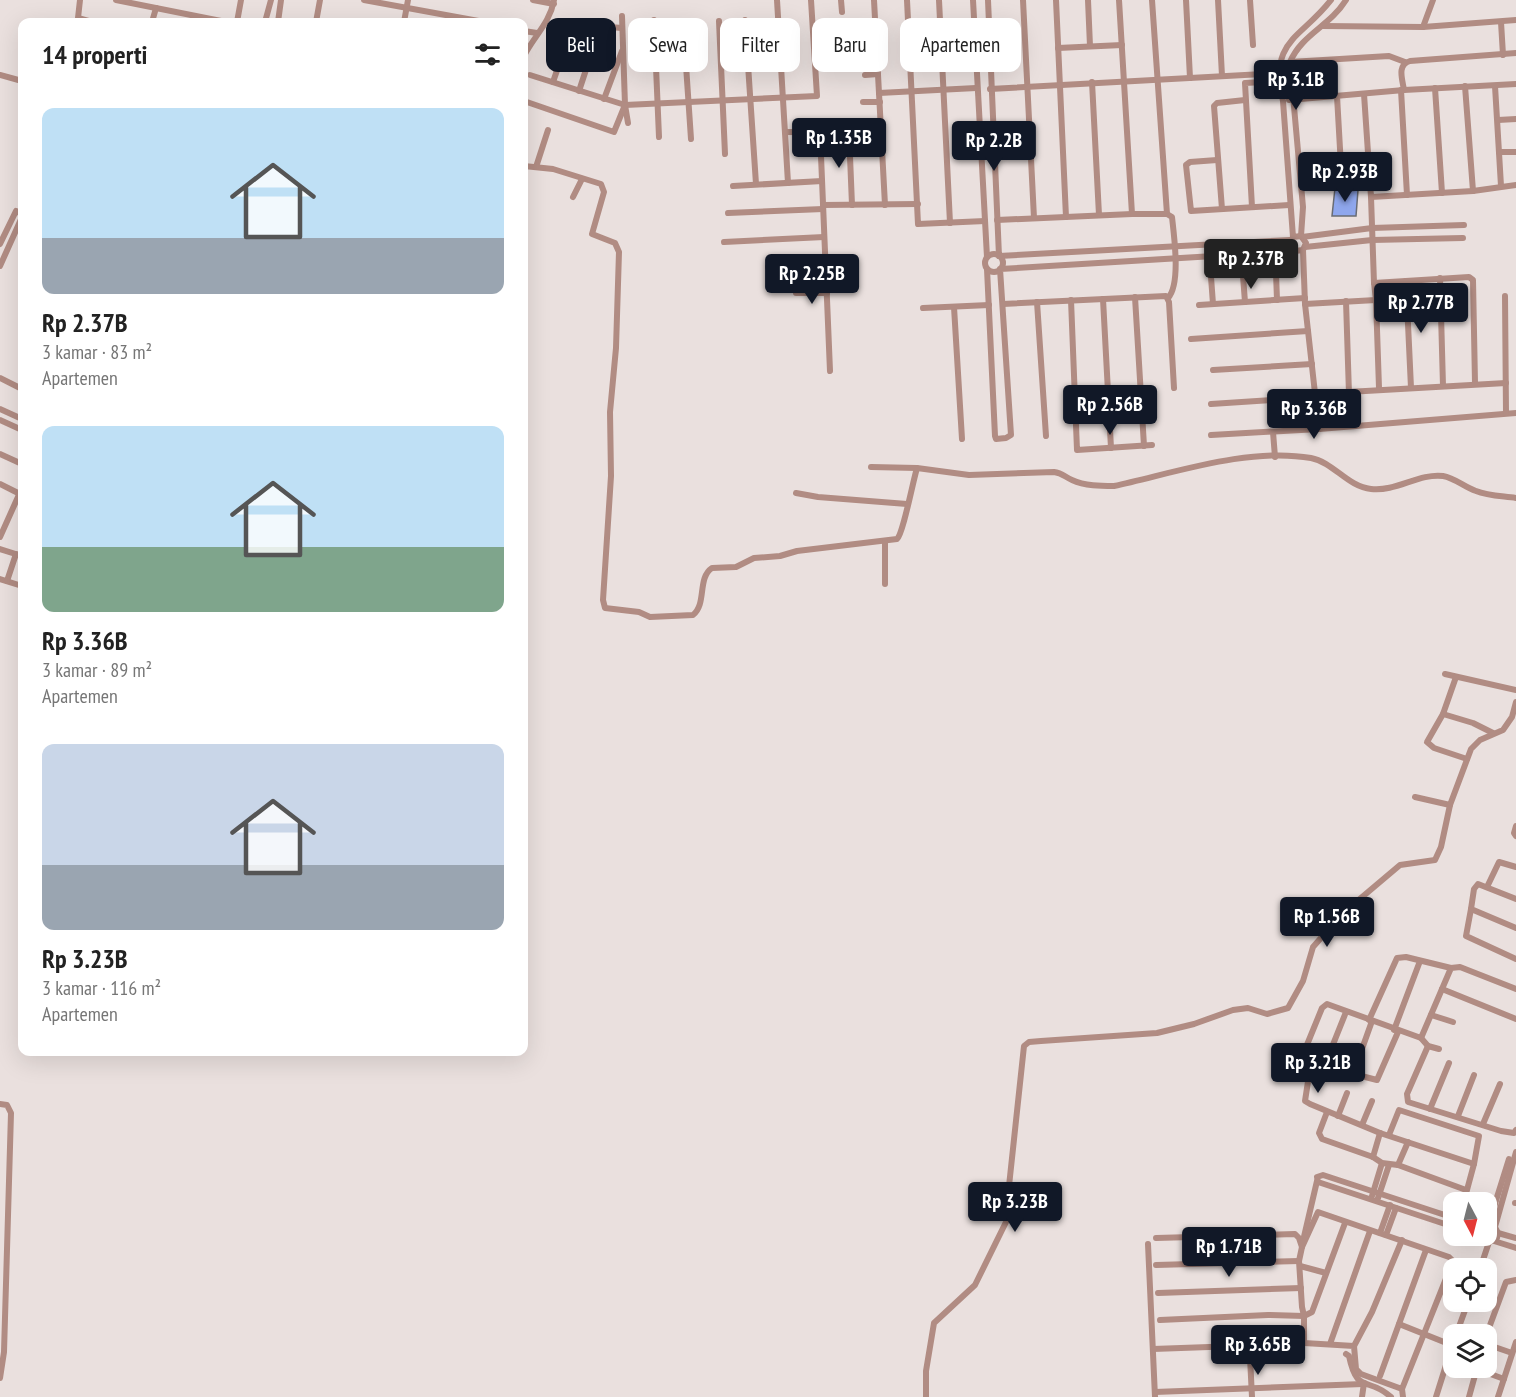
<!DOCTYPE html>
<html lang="id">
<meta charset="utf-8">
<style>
:root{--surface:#fff;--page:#f2f2f2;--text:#222;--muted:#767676;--accent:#111827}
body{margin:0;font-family:"PT Sans Narrow",sans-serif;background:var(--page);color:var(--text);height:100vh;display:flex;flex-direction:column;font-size:22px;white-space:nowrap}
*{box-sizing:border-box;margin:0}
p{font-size:20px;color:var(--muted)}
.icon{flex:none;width:33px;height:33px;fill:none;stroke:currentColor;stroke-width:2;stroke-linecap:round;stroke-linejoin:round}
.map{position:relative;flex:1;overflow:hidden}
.sheet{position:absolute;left:18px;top:18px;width:510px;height:1038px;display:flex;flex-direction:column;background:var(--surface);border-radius:12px;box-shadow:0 6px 24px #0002}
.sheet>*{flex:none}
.top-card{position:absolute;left:546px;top:18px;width:570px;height:54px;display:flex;gap:12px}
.needle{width:39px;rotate:173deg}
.tools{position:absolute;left:1443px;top:1192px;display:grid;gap:12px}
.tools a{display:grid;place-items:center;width:54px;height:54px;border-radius:12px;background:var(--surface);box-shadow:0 6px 24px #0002;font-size:30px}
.price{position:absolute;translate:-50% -51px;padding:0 14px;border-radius:6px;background:var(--accent);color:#fff;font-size:20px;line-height:39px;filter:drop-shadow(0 2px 3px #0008)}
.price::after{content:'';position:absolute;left:50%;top:36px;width:18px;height:14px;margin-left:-9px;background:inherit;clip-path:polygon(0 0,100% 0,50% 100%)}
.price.current{background:#222;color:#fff}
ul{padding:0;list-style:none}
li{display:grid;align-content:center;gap:12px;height:318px;padding:0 24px}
li span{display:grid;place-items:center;height:186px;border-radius:12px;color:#555}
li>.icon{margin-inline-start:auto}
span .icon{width:108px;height:108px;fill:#fffc;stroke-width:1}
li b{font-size:26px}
h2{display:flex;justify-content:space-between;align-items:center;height:72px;padding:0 24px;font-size:26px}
.pill{padding:0 21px;border-radius:12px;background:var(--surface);box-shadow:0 6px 24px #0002;font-size:21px;line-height:54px}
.pill.current{background:var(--accent);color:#fff}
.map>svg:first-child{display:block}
.building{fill:#8fa7ed;stroke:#696c73;stroke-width:1.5}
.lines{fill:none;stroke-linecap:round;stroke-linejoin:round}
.minor{stroke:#b18c83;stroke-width:6}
</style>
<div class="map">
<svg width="1516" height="1397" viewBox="0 0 1516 1397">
<rect width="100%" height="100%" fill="#eae0de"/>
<polygon class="building" points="1335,188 1348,191 1358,190 1356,216 1332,216"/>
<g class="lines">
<g class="minor">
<polyline points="80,0 78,18 92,22"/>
<polyline points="116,0 226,22"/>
<polyline points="364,0 484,22"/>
<polyline points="533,0 554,4"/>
<polyline points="777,0 788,183"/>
<polyline points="841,0 842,12"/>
<polyline points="874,0 885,205"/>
<polyline points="907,0 918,224 985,221"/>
<polyline points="939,0 950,223"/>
<polyline points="973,0 987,257"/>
<polyline points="988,0 999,256 1290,240"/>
<polyline points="1023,0 1034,218"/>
<polyline points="1056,0 1066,217"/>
<polyline points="1088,0 1090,46"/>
<polyline points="1119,0 1132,214"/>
<polyline points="1152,0 1167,214"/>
<polyline points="1186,0 1190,78"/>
<polyline points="1218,0 1222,76"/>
<polyline points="1250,0 1253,45"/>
<polyline points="622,16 625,105 628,123"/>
<polyline points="654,20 659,137"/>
<polyline points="745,20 756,184"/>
<polyline points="683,21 691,139"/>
<polyline points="719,21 725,154"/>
<polyline points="152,22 156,8"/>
<polyline points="237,22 241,0"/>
<polyline points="265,22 271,0"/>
<polyline points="278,22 281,0"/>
<polyline points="316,22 320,0"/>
<polyline points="404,22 408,0"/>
<polyline points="1501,22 1503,55"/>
<polyline points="559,23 622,28"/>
<polyline points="1323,26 1423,27 1516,20"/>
<polyline points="1423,27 1433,0"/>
<polyline points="524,31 537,33"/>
<polyline points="1058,48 1122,45"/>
<path d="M524,56c10,-20 26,-33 30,-56"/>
<polyline points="1290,62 1389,56 1405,62"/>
<polyline points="0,75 22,81"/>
<polyline points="530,75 625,105 817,96 811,0"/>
<polyline points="865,75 878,74"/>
<polyline points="553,82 573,24"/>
<polyline points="1092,82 1099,215"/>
<polyline points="1465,86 1473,191"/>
<polyline points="1495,86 1501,186"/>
<polyline points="1435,88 1442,193"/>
<polyline points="990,89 1280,73"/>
<polyline points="1401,90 1407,195"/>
<path d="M1404,90c-2,-12 -7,-25 6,-29l106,-8"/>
<polyline points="579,91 600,27"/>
<polyline points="879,93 976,88"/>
<polyline points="1364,94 1371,197 1473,191 1516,185"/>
<polyline points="1337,96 1342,184 1348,186 1370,182"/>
<polyline points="604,99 622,51"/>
<polyline points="1289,100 1404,90 1516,84"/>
<polyline points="524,101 614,132 625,105"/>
<polyline points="863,102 880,102"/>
<polyline points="1498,120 1516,119"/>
<polyline points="785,132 882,133"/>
<polyline points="820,132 830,371"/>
<polyline points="849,132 852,205"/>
<polyline points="1499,152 1516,152"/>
<polyline points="1217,160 1190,162 1186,165 1191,211 1289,205"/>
<path d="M524,166l29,3 48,15 3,8 -12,42 23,9 4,9 -3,96 -6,64 1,64 -8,124 2,8 34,4 11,5 43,-2c14,-11 4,-37 19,-47l24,-1 18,-9 26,-2 17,-5 100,-12c6,-5 16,-58 20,-71"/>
<polyline points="536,167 548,130"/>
<polyline points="733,186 822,181"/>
<polyline points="573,197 582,179"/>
<polyline points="1371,197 1374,283"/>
<polyline points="823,205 918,204"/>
<polyline points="1252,207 1245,83 1279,81"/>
<polyline points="1222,209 1214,106 1217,103 1245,100"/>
<polyline points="728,213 823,209"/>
<path d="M997,220l135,-6h35l5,3c2,19 9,67 -4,81"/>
<path d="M1301,236l2,-29 -13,-145c12,-28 40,-36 56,-62"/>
<path d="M1293,237l8,-1 5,7 -3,7 -8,1 -6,-6 4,-8 -10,-136c-14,-62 17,-61 48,-101"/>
<polyline points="1302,237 1372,228 1464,225"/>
<polyline points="724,242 824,237"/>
<polyline points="0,244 16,211 22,214"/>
<polyline points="1305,247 1372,240 1463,238"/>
<polyline points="1303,250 1305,304 1319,429 1516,413"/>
<circle cx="994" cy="263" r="9"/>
<polyline points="0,266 22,217"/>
<polyline points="768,267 826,265"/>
<polyline points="987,269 995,436 996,439 1006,438 1011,435 1000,269 1295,251"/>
<polyline points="1276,273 1277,300"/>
<polyline points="1243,276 1245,302"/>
<polyline points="1211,277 1213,304"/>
<polyline points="1440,278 1443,386"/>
<polyline points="1406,281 1411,388"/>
<polyline points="796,293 827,293"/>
<polyline points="1505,296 1506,413"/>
<polyline points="1135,297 1144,446"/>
<polyline points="1103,299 1111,448"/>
<polyline points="1071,300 1077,450 1152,445"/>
<polyline points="1376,300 1379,388"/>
<polyline points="1346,301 1350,425"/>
<polyline points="1037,302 1046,436"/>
<polyline points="1003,304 1166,296 1169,302 1174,388"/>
<polyline points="1305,304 1376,300 1374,283 1469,277 1473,280 1475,383"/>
<polyline points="1199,305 1305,298"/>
<polyline points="954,307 962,439"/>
<polyline points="923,308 989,305"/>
<polyline points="1191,339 1308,331"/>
<polyline points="1213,370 1312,364"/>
<polyline points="0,378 22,389"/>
<polyline points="1348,392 1506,383"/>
<polyline points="1211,404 1316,397"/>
<polyline points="0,409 22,419"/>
<polyline points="0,420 22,430"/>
<polyline points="1273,432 1275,457"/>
<polyline points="1211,435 1319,429"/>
<polyline points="0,454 22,464"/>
<path d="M871,467l46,1 52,7 85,-3c8,1 11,5 18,8 13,6 29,6 42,6 60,-13 135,-39 197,-28 22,4 37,29 60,31 25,3 48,-16 72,-13 12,2 21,11 33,15 12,5 27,5 40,7"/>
<polyline points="0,484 20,494"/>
<polyline points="796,493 818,497 907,504"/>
<polyline points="0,537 22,488"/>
<polyline points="885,542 885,584"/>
<polyline points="0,549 22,556"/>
<polyline points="0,579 22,586"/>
<polyline points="7,581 16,554"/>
<polyline points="1445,674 1516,690"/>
<polyline points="1456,677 1443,714 1427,742 1434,748 1467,759"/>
<polyline points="1443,714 1473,723 1493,733"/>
<polyline points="1415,797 1450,805"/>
<polyline points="1516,826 1514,833 1516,836"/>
<polyline points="1487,887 1499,862 1516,867"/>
<polyline points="1516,899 1478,884 1474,889 1471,909 1516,928"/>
<polyline points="1471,909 1466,936 1516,959"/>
<polyline points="1442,989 1516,1019"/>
<polyline points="1431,1015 1453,1022"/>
<polyline points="1369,1020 1397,958 1406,957 1451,968"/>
<polyline points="1394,1030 1420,961"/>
<polyline points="1421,1038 1451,968 1460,967 1516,989"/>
<polyline points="1428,1046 1407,1094 1408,1102 1501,1131 1514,1133 1516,1130"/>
<polyline points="1302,1057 1322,1008 1327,1004 1421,1038 1428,1046 1439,1049"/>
<polyline points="1328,1057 1346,1012"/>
<polyline points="1338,1070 1377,1080 1398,1032"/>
<polyline points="1353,1074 1372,1021"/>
<polyline points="1309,1075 1305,1101 1310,1104 1380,1133 1474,1164"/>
<polyline points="0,1104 7,1105 11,1113 4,1352 0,1378"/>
<polyline points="1430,1109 1449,1063"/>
<polyline points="1327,1112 1319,1133 1322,1139 1373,1157 1382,1163 1398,1165 1466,1190"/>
<polyline points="1338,1116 1347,1093"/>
<polyline points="1458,1116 1474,1075"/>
<polyline points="1483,1124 1500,1084"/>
<polyline points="1362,1125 1372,1101"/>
<polyline points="1389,1135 1399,1110 1479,1136 1474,1164 1464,1201"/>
<polyline points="1373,1157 1380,1133"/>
<polyline points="1398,1165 1408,1142"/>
<polyline points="1372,1196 1382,1163"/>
<polyline points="1378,1198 1389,1165"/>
<polyline points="1515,1203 1516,1203"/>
<polyline points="1454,1218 1323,1175 1317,1177 1318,1182 1454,1227"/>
<polyline points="1488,1226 1509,1159"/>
<polyline points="1380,1233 1390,1205"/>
<polyline points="1498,1233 1516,1238"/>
<polyline points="1386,1235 1396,1208"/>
<polyline points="1482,1236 1489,1242 1497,1238 1498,1233 1495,1227 1516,1152"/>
<polyline points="1156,1238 1295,1234 1299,1238 1302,1247"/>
<polyline points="1303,1241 1317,1181"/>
<polyline points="1494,1241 1516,1248"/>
<polyline points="1148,1244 1155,1397"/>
<polyline points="1156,1265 1299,1261"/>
<polyline points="1300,1266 1326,1273"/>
<polyline points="1480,1269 1489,1242"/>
<polyline points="1158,1293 1301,1288"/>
<polyline points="1160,1320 1268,1315 1304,1316 1312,1312 1345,1223"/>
<polyline points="1399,1324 1454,1346"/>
<polyline points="1456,1335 1468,1302"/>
<polyline points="1486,1336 1506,1282 1516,1280"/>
<polyline points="1330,1344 1370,1231"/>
<polyline points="1486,1344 1512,1353"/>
<polyline points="1354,1346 1372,1312 1402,1240"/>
<polyline points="1153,1349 1290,1344"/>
<path d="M1346,1354l3,2c8,39 19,20 42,41"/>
<polyline points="1250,1357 1252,1397"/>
<polyline points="1477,1369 1504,1379"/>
<polyline points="1380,1376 1426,1250"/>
<polyline points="1402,1389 1453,1261 1449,1257 1318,1212 1302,1247 1299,1261 1302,1307 1304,1316 1304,1343 1354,1346 1356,1369 1361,1374 1402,1389 1403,1397"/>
<polyline points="1155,1392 1363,1384"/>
<polyline points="926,1397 926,1371 934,1323 975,1285 1007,1220 1009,1186 1024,1046 1029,1042 1041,1041 1157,1033 1194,1024 1233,1010 1248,1008 1267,1014 1288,1008 1303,981 1313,947 1342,914 1400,865 1435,860 1441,847 1450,805 1471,749 1480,740 1503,730 1512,717 1516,702"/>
<polyline points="1362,1397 1364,1383"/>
<polyline points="1436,1397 1453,1343"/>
<polyline points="1469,1397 1477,1368"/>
<polyline points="1498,1397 1516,1342"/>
</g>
</g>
</svg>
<div class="tools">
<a><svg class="needle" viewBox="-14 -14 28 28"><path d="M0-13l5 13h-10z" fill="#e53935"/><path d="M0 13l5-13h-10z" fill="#767676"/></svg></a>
<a><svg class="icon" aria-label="locate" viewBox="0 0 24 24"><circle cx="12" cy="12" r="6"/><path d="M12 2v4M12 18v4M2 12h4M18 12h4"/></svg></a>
<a><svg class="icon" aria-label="layers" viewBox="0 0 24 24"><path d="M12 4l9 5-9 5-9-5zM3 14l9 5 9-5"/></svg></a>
</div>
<b class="price" style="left:1296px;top:111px">Rp 3.1B</b>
<b class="price" style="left:839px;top:169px">Rp 1.35B</b>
<b class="price" style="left:994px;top:172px">Rp 2.2B</b>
<b class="price" style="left:1345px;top:203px">Rp 2.93B</b>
<b class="price current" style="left:1251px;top:290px">Rp 2.37B</b>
<b class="price" style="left:812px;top:305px">Rp 2.25B</b>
<b class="price" style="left:1421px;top:334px">Rp 2.77B</b>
<b class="price" style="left:1110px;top:436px">Rp 2.56B</b>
<b class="price" style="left:1314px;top:440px">Rp 3.36B</b>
<b class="price" style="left:1327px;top:948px">Rp 1.56B</b>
<b class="price" style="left:1318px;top:1094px">Rp 3.21B</b>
<b class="price" style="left:1015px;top:1233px">Rp 3.23B</b>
<b class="price" style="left:1229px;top:1278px">Rp 1.71B</b>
<b class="price" style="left:1258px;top:1376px">Rp 3.65B</b>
<div class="top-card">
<a class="pill current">Beli</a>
<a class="pill">Sewa</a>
<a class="pill">Filter</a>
<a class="pill">Baru</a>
<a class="pill">Apartemen</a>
</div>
<section class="sheet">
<h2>14 properti<svg class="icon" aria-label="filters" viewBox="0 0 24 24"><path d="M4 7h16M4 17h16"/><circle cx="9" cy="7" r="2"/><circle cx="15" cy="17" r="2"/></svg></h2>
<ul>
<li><span style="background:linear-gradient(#bfe0f5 70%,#9aa5b1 0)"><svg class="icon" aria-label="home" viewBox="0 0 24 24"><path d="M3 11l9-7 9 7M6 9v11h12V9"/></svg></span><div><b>Rp 2.37B</b><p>3 kamar · 83 m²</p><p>Apartemen</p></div></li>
<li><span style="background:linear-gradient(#bfe0f5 65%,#7fa58c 0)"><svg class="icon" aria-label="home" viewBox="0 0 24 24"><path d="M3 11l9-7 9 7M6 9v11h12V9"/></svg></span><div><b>Rp 3.36B</b><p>3 kamar · 89 m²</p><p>Apartemen</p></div></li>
<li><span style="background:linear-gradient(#c9d6e8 65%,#9aa5b1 0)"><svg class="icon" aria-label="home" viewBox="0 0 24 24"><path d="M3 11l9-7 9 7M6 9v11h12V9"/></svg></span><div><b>Rp 3.23B</b><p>3 kamar · 116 m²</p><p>Apartemen</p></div></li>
</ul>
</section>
</div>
